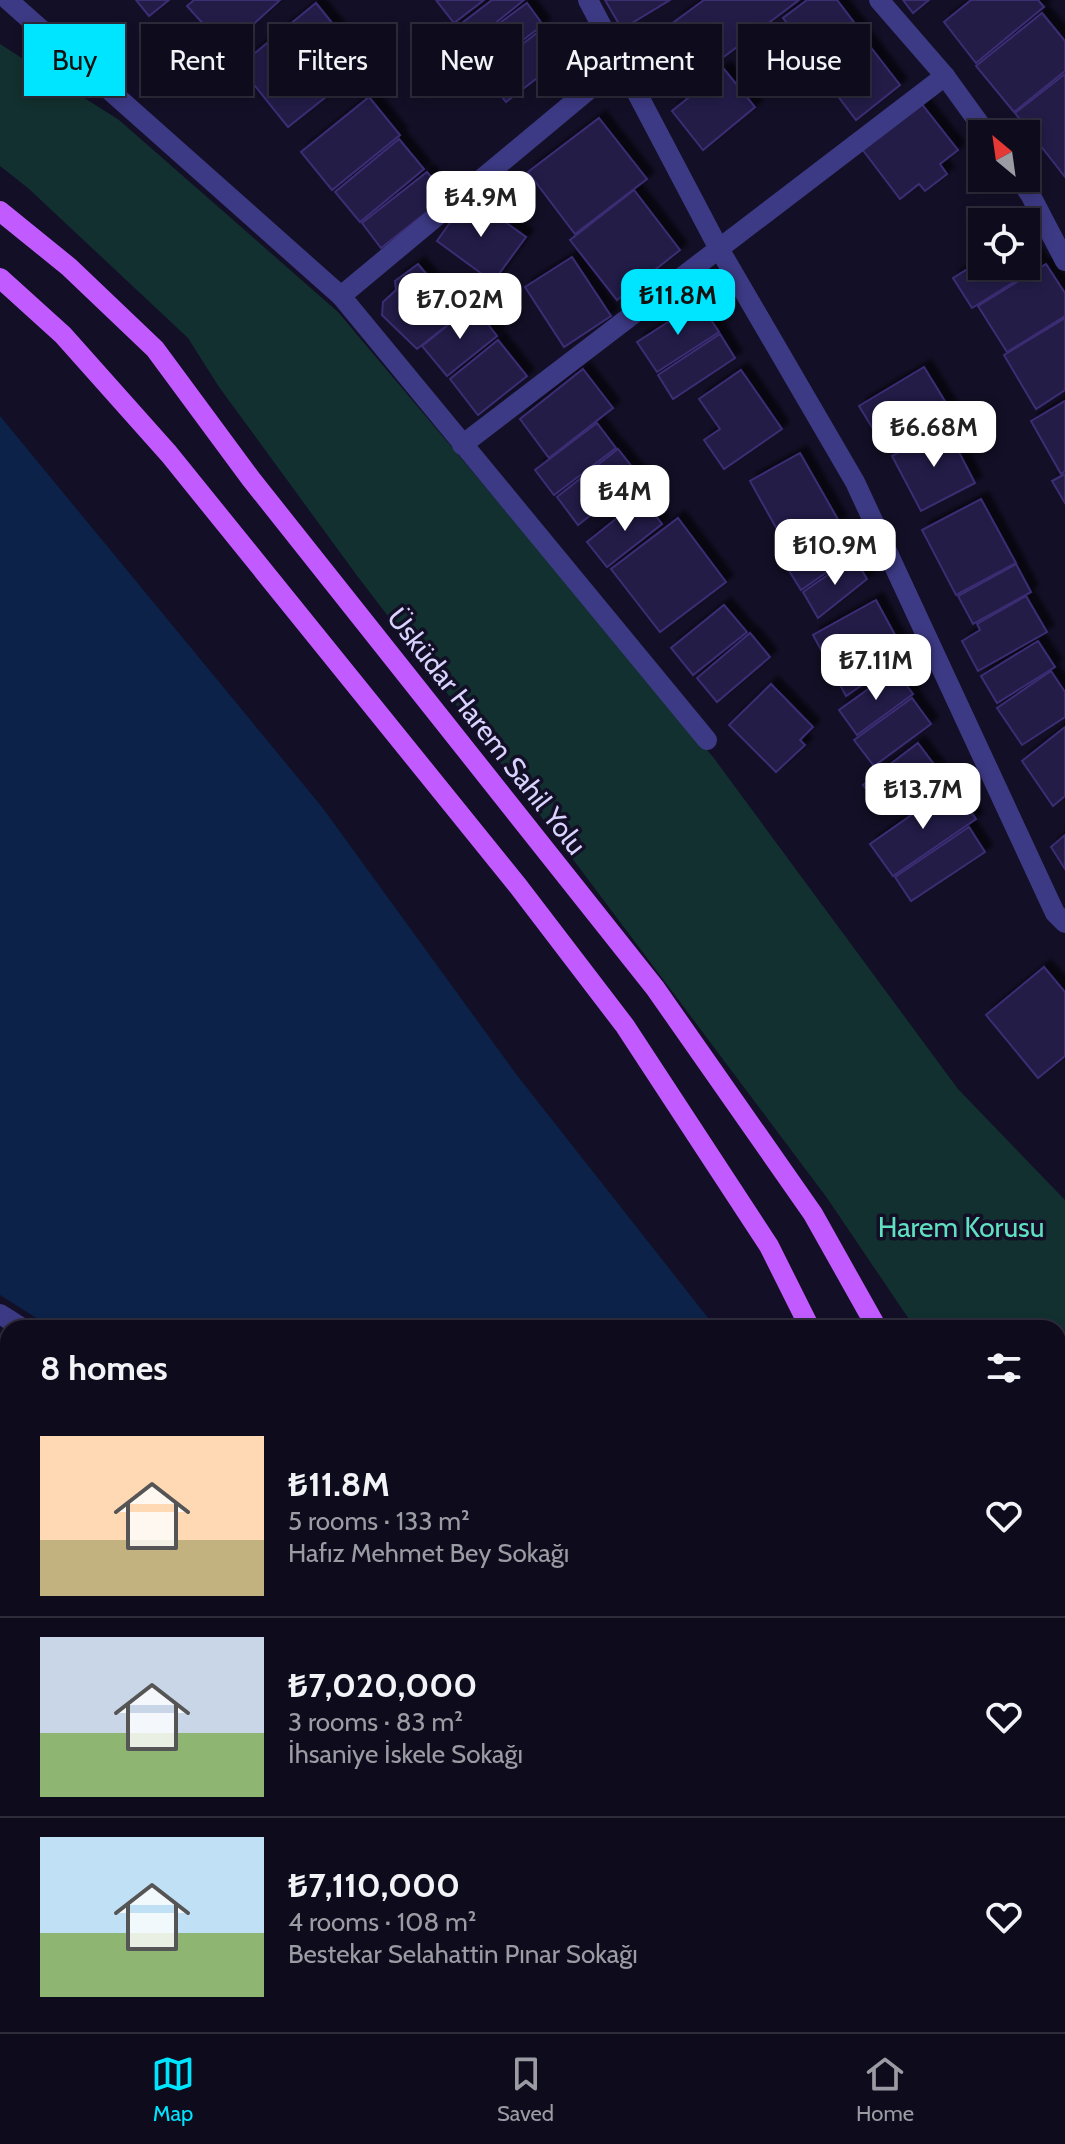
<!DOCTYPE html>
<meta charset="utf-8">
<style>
:root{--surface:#0e0b1c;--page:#1c1929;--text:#f1f3f6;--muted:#9b9ba3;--line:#2e2b3b;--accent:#00e5ff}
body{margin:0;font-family:Cabin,sans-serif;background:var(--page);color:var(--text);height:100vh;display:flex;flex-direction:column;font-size:30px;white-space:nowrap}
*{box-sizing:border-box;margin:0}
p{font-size:26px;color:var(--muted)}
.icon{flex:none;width:44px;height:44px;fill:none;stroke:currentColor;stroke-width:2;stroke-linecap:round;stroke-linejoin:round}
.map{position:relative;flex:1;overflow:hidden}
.drawer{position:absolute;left:0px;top:1320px;width:1066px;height:712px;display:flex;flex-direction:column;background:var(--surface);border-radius:24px 24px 0 0;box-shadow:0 4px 12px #0003,0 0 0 2px var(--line)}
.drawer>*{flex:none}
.top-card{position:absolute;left:24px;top:24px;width:1018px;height:72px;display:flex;gap:16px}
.needle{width:52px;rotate:331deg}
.fabs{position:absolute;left:968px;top:120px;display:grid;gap:16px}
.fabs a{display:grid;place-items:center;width:72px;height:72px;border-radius:0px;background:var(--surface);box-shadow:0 4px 12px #0003,0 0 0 2px var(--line);font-size:40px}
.price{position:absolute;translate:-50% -68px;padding:0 18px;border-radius:16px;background:#fff;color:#222;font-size:26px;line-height:52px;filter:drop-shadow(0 2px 4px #0008)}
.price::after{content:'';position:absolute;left:50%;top:48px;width:24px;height:18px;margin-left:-12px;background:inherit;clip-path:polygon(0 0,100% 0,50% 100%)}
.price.selected{background:var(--accent);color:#111}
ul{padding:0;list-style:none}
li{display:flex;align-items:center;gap:24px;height:200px;padding:0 40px}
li+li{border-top:2px solid var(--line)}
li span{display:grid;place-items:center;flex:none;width:224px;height:160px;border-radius:0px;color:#555}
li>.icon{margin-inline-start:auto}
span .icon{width:96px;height:96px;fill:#fffc;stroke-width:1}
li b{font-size:34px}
h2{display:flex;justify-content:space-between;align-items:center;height:96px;padding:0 40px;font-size:34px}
.chip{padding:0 28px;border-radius:0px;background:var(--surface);box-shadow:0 4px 12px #0003,0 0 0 2px var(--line);font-size:28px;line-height:72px}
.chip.selected{background:var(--accent);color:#111}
.tab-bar{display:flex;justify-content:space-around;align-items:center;height:112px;border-top:2px solid var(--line);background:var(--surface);font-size:22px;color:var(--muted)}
.tab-bar a{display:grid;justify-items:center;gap:4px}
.tab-bar .selected{color:var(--accent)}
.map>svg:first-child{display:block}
.green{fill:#12302f}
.water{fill:#0c2248}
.building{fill:#241b47;stroke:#3b2d73;stroke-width:2;filter:url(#shadow)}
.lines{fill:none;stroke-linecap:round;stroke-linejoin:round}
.minor{stroke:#3d3a85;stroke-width:20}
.major{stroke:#c25bff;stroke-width:20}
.labels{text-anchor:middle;stroke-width:7;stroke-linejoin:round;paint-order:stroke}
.street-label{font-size:28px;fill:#d9d4ff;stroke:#130f26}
.park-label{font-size:28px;fill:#5fe0c0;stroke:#130f26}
</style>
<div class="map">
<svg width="1065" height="2032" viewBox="0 0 1065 2032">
<defs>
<filter id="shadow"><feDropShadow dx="7" dy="-7" stdDeviation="2" flood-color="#0009"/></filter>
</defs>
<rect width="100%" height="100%" fill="#130f26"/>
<polygon class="green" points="0,44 119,120 338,312 713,757 958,1089 1065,1200 1065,1514 1058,1508 1058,1328 915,1328 827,1198 512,778 358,577 219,387 188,338 28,188 0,166"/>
<g class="water">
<polygon points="0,416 322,807 516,1074 716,1328 52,1328 0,1295"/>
<polygon points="0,1335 8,1340 8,2024 924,2024 925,2032 0,2032"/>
</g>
<g class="building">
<polygon points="136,0 169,0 149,16"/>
<polygon points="194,0 280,0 226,49 187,6"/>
<polygon points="436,0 484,0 454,23"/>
<polygon points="492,0 524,0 462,50 449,33"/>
<polygon points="605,0 670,0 622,29"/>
<polygon points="704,0 799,0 709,68 674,22"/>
<polygon points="807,0 837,0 863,34 821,67 783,18"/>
<polygon points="903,0 929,0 913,13"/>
<polygon points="971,0 1038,0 1044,7 976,63 944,22"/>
<polygon points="316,3 366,65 288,127 239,66"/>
<polygon points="527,3 543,25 484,69 467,47"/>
<polygon points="1042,13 1065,41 1065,71 1014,112 976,66"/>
<polygon points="541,30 563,58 506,102 484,73"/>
<polygon points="862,36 900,85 856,120 818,70"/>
<polygon points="724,69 755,107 703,150 672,111"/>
<polygon points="1065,74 1065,177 1015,113"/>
<polygon points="369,97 400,135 332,190 301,152"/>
<polygon points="921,103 958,150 940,164 947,174 925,191 919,184 900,199 862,149"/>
<polygon points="599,118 647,179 575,234 528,172"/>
<polygon points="399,139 424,169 360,222 335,192"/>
<polygon points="427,172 447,196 381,248 362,223"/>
<polygon points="634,190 680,250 617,300 570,240"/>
<polygon points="469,196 526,237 493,282 437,241"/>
<polygon points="1026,241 1041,265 972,308 953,278 982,260 982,266 1026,266"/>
<polygon points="572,257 611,316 564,347 525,287"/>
<polygon points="418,264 460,315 417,349 382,315 383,302 396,290 395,281"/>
<polygon points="1046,264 1065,293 1065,316 1007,352 978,306"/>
<polygon points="699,302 719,332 657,372 637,342"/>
<polygon points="473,305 497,336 447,376 422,346"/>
<polygon points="1065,318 1065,390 1036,409 1004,355"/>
<polygon points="720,334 735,358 673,399 658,375"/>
<polygon points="498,340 527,376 478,415 450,379"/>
<polygon points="924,367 951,411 886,450 859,406"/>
<polygon points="583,369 613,408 549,458 520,419"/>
<polygon points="741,370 782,429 724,469 704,440 720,429 699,399"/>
<polygon points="1065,401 1065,471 1061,474 1031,421"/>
<polygon points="597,423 616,448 554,495 535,470"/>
<polygon points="946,427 975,483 921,511 892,456"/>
<polygon points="618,449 640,477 578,525 557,497"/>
<polygon points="800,453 840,523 789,551 750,481"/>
<polygon points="1065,474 1065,503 1052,481"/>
<polygon points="642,498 662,524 607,567 587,542"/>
<polygon points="981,499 1016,563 956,595 922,530"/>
<polygon points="678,518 726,582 660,632 611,569"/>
<polygon points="843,536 853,554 801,590 788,569"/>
<polygon points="854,557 867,579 818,618 803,592"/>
<polygon points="1016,564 1031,592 973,624 958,596"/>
<polygon points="1026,596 1047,632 978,671 962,641 980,630 977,624"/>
<polygon points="876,600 906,655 846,696 813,635"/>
<polygon points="724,605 747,632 693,675 671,648"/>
<polygon points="750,633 770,657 717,702 697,678"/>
<polygon points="1038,641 1055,667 997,703 981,676"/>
<polygon points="895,670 913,694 857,735 839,710"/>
<polygon points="1051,671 1065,692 1065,717 1022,745 997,708"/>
<polygon points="771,684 813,727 800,740 805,745 776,772 729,725"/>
<polygon points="912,698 931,724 874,766 854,740"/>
<polygon points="1065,727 1065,796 1053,806 1022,761"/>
<polygon points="918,743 939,771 885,813 863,785"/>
<polygon points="953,786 976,819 893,876 870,844"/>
<polygon points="969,827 985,852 911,901 895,877"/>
<polygon points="1065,835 1065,869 1051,847"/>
<polygon points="1044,967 1065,992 1065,1056 1038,1078 986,1015"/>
<polygon points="1058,1621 1065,1623 1065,1670 1058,1676"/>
</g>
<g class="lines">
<g class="minor">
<polyline points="8,0 341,296 707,740"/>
<polyline points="588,0 718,247 855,482 1055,913 1065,923"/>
<polyline points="879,0 945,76 987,134"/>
<polyline points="1019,178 1031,196 1065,261"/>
<polyline points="341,296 622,62"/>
<polyline points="462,445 945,76"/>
<polyline points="0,1314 22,1328"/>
<polyline points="1058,1597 1065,1599"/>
<polyline points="1057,2024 1059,2032"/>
</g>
<g class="major">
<polyline points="0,211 69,267 155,349 251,479 655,988 813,1214 877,1328"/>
<polyline points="0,278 63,335 169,454 518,886 625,1026 769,1246 810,1328"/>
<polyline points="1058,1555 1065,1561"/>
<polyline points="1004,2024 1005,2032"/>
</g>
</g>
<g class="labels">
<g class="street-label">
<text transform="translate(487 731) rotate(52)" y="10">Üsküdar Harem Sahil Yolu</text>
</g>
<g class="park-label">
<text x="961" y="1237">Harem Korusu</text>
</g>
</g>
</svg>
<div class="fabs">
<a><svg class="needle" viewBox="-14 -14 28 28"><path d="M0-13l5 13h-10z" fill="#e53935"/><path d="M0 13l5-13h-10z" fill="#9b9ba3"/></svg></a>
<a><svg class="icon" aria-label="locate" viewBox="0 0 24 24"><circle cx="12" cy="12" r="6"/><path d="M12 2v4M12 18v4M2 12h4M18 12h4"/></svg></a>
</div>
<b class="price" style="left:481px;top:239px">₺4.9M</b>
<b class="price selected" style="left:678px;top:337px">₺11.8M</b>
<b class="price" style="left:460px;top:341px">₺7.02M</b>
<b class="price" style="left:934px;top:469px">₺6.68M</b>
<b class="price" style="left:625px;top:533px">₺4M</b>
<b class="price" style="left:835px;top:587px">₺10.9M</b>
<b class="price" style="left:876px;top:702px">₺7.11M</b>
<b class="price" style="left:923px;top:831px">₺13.7M</b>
<div class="top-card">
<a class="chip selected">Buy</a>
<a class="chip">Rent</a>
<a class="chip">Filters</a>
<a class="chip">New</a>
<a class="chip">Apartment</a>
<a class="chip">House</a>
</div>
<section class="drawer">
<h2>8 homes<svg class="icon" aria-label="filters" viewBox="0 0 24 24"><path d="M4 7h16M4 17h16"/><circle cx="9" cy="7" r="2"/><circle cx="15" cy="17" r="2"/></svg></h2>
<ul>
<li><span style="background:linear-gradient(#ffd9b3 65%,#c2b280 0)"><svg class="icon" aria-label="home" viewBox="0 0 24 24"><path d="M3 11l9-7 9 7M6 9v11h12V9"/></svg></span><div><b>₺11.8M</b><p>5 rooms · 133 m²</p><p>Hafız Mehmet Bey Sokağı</p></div><svg class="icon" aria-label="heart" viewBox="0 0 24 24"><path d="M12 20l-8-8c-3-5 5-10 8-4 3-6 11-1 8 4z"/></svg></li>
<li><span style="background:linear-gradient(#c9d6e8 60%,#8fb573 0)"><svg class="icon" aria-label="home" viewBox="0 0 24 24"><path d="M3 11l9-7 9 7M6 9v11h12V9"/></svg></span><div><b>₺7,020,000</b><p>3 rooms · 83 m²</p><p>İhsaniye İskele Sokağı</p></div><svg class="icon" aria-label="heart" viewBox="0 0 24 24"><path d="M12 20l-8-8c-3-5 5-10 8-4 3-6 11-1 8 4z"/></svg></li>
<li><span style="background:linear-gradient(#bfe0f5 60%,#8fb573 0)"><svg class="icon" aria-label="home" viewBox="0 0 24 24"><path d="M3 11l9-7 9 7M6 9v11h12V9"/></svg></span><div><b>₺7,110,000</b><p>4 rooms · 108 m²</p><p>Bestekar Selahattin Pınar Sokağı</p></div><svg class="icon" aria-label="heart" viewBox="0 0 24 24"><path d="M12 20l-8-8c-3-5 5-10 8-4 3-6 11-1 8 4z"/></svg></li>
</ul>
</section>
</div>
<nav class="tab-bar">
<a class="selected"><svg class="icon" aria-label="map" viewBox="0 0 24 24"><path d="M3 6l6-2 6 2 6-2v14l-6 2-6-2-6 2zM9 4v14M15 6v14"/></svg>Map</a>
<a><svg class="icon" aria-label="saved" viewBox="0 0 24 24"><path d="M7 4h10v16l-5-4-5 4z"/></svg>Saved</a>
<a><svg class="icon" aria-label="home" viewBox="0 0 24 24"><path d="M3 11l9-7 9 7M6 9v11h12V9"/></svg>Home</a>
</nav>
